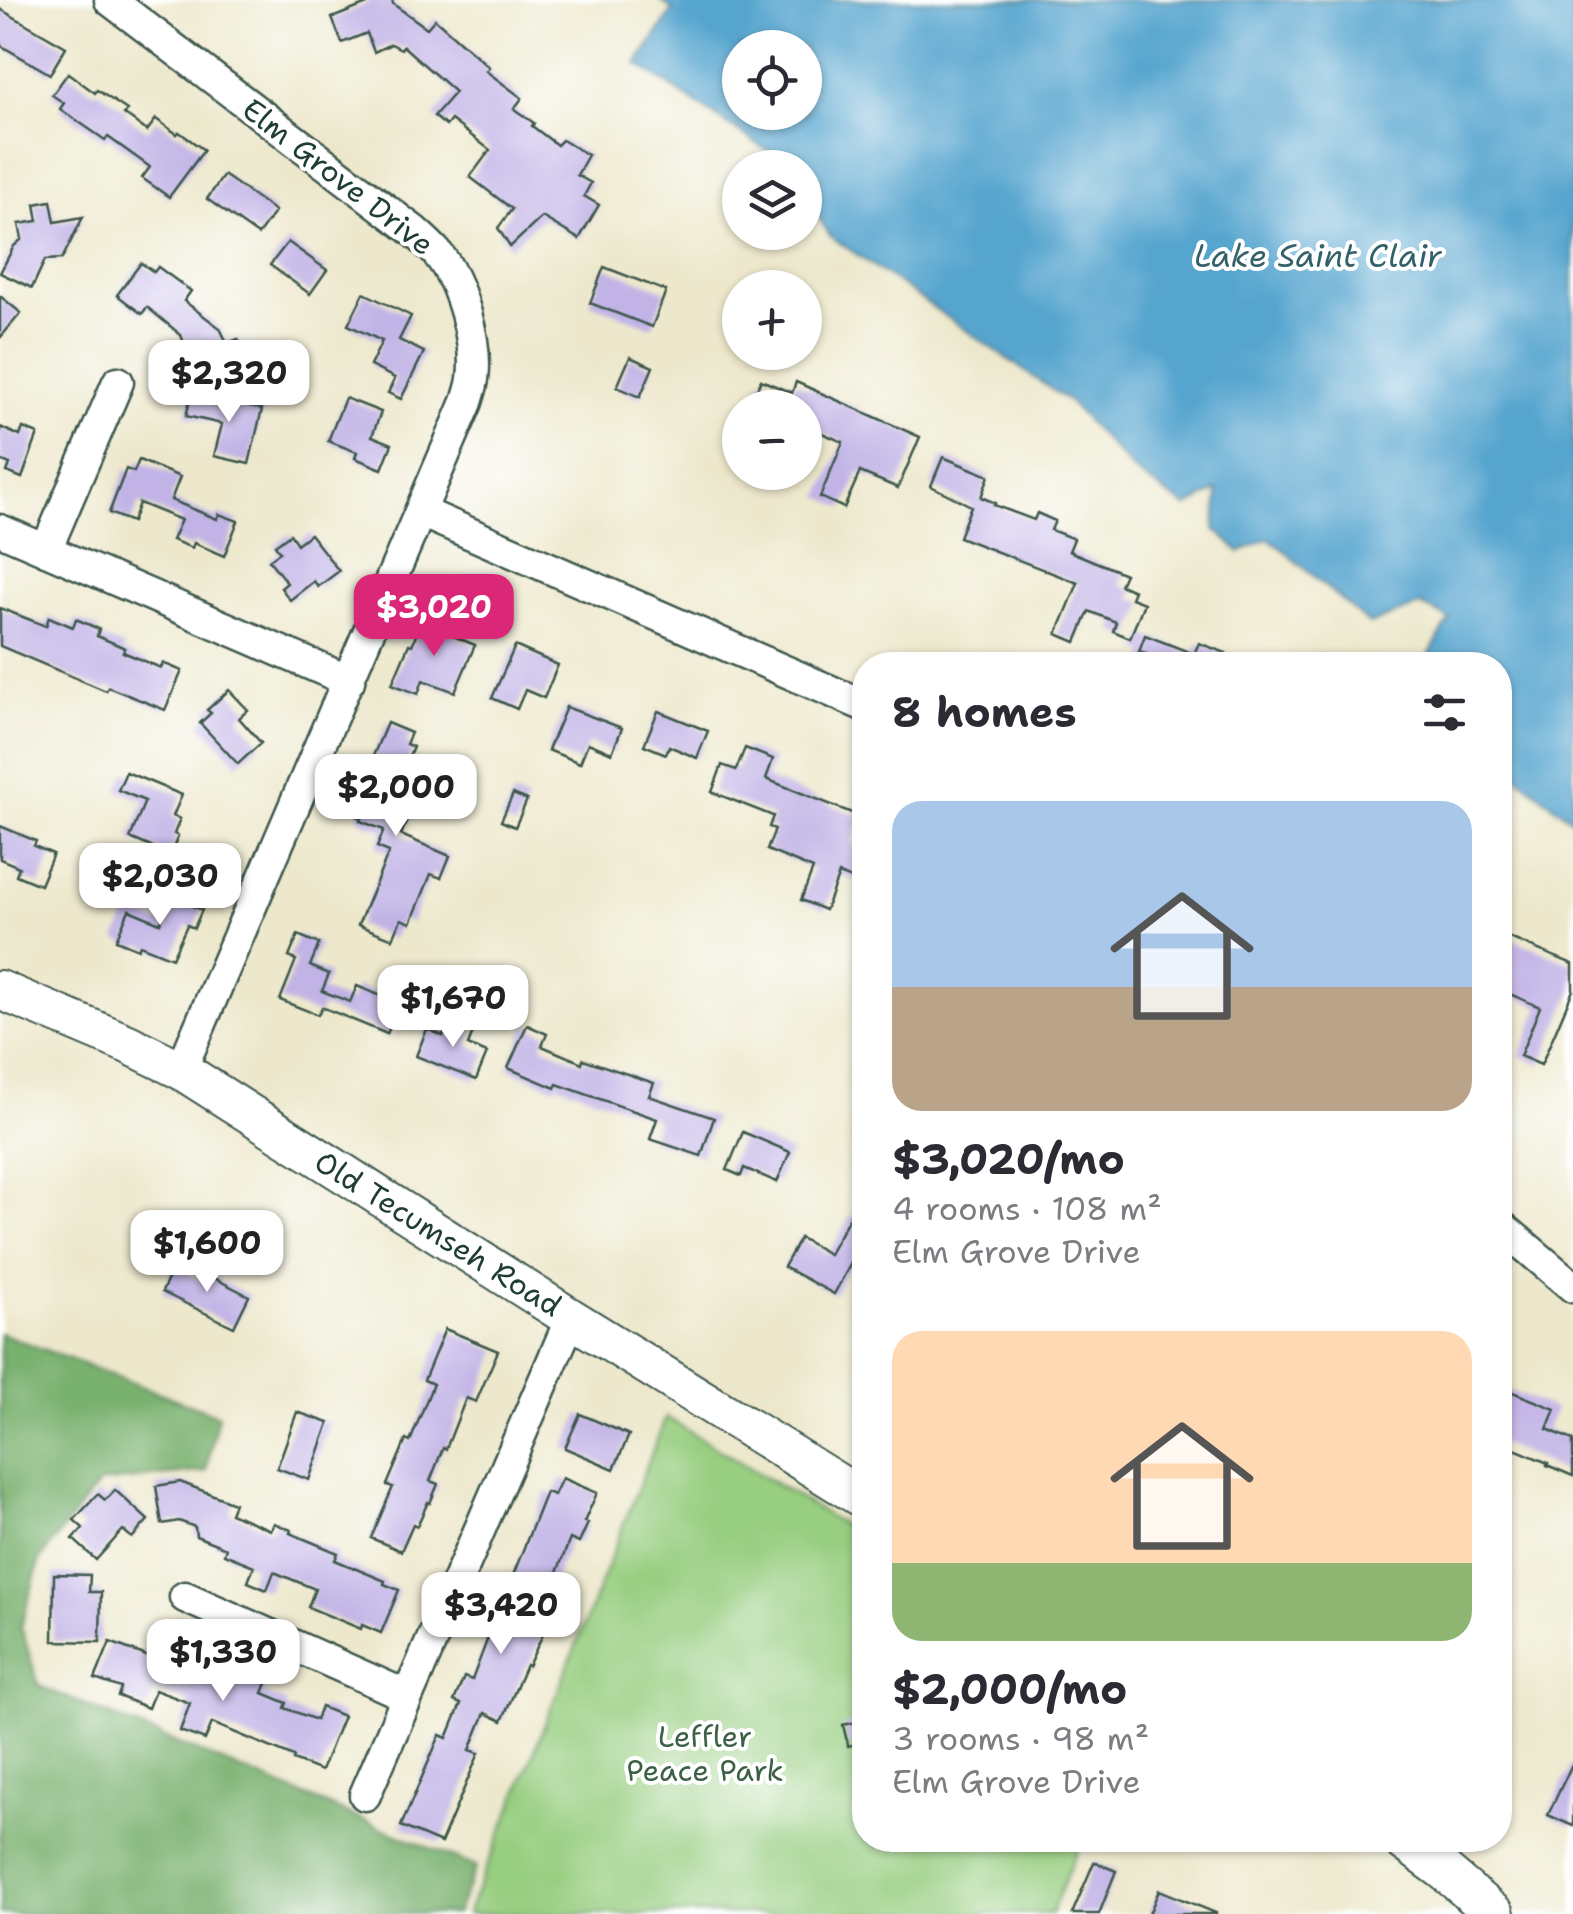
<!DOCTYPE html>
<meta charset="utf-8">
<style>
:root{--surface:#fff;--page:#f7f7f7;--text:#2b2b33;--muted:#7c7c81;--accent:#db2777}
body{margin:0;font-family:"Shantell Sans",sans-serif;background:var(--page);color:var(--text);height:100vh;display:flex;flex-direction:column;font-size:38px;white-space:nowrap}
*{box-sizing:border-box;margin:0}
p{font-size:32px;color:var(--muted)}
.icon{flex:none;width:55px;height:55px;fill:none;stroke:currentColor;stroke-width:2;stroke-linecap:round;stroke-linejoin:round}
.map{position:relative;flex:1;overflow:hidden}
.drawer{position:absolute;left:852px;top:652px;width:660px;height:1200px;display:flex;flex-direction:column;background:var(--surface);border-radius:40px;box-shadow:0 2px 8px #0004}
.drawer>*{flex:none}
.fabs{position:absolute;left:722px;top:30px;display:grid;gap:20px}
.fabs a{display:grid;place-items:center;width:100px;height:100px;border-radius:50%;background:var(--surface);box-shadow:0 2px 8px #0004;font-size:50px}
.price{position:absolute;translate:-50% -85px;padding:0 22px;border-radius:20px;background:#fff;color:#222;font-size:32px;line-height:65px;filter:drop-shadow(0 2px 5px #0008)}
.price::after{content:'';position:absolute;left:50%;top:60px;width:30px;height:22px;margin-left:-15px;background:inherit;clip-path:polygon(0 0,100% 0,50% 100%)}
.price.current{background:var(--accent);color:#fff}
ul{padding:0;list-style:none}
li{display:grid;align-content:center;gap:20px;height:530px;padding:0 40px}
li span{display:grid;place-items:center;height:310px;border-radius:30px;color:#555}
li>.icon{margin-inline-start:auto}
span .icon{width:180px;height:180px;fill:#fffc;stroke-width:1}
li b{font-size:42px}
h2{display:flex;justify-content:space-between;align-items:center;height:120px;padding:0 40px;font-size:42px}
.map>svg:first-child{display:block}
.green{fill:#97ce80;stroke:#5b865a;stroke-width:2.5}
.forest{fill:#79b16e;stroke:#4c7751;stroke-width:2.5}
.water{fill:#56a5cf;stroke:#3a7182;stroke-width:2.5;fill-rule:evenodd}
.building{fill:#c1b3e6}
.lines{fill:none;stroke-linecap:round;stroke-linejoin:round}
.minor-casing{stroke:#3e574b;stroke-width:35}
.major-casing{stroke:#3e574b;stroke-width:42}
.minor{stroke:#fff;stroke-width:30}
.major{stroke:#fff;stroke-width:38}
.labels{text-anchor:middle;stroke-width:8;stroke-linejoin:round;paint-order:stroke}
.street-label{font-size:30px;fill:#1f3d34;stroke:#fff}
.park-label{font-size:30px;fill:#3d6147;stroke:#fff}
.water-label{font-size:32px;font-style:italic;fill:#32616a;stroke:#fff}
</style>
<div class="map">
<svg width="1573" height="1914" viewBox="0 0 1573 1914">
<rect width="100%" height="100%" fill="#fff"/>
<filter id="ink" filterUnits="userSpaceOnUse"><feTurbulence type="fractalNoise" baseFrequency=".01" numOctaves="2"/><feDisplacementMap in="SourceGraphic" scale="20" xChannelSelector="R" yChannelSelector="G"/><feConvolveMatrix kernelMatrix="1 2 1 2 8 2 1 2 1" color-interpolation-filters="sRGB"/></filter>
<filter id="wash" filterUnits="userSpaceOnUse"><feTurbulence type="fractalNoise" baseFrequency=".0048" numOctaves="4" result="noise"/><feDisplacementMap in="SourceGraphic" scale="40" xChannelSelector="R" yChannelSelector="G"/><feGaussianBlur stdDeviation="2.25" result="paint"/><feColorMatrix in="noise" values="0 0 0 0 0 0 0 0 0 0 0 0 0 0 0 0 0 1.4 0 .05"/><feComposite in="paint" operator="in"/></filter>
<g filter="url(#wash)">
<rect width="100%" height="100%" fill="#ede8cc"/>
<polygon class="green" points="666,1417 865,1538 865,1840 1082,1840 1051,1914 467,1914 515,1800"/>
<polygon class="forest" points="0,1333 218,1415 206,1471 99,1483 40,1559 21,1627 39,1686 476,1867 456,1914 0,1914"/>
<path class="water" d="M660,0h913v820l-73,-57v-98h-60l-11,-10 21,-36 -29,-14 -52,19 -100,-86 -29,14 -25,-23 3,-39 -32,17 -51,-35 -67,-71 -238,-165 -25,-42v-26l-16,-1 -3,-4 -149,-99 36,-54zM740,48h65v64h-65z"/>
<g id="blocks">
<g class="building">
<polygon points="365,0 392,0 393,4 427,28 435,19 489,67 486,71 522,98 514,109 534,123 532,126 557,145 562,140 588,155 577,175 591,183 584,196 599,205 579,239 542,217 510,247 498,228 512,209 470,177 490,150 451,120 446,126 434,116 455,92 403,46 401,49 391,44 374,52 367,33 342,43 332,18 367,4"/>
<polygon points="0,9 66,47 50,74 0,45"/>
<polygon points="68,73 95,93 97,90 127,110 124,114 147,131 156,119 177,134 179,132 204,150 169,197 142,178 150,167 108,137 105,140 60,109 64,103 52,95"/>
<polygon points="224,175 275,211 258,235 207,199"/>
<polygon points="51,201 55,222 83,217 62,259 45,260 32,288 0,273 14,246 22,239 19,224 38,221 35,204"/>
<polygon points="288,242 327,270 310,294 270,265"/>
<polygon points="141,263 154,272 158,267 191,291 184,301 220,328 227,343 238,339 242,350 250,355 253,364 193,388 196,374 181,335 147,307 142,314 117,295"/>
<polygon points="604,267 666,291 652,327 590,303"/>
<polygon points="364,293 411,316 399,340 424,352 401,399 388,393 395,378 370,366 382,341 348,325"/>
<polygon points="0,296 21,313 0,338"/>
<polygon points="630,357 653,367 640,397 617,387"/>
<polygon points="761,380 792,393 796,382 920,437 898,488 860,472 844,508 820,497 843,442 805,426 805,408 762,408 751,403"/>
<polygon points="192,392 262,409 249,464 214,456 222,424 186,416"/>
<polygon points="345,398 381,412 372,436 392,444 382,469 355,458 357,452 328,441"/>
<polygon points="0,427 20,436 23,428 38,434 22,478 7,472 10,464 0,460"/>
<polygon points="943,457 989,476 981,497 995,503 994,505 1034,520 1037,513 1055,521 1051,530 1074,539 1069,551 1125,574 1120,585 1134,591 1131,598 1144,603 1130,638 1113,631 1116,622 1089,611 1076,642 1057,634 1078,583 959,537 971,506 931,486"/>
<polygon points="139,460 180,477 171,500 217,519 219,514 238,521 224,556 194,543 192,548 172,540 181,520 139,503 132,522 109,513 126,469 134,472"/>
<polygon points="290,534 297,544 310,534 339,571 318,587 314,581 290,600 281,588 287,583 269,560 280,552 275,545"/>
<polygon points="0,608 46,626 49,617 73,627 76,619 99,629 97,636 125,648 123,652 161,668 163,663 182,671 165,710 108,687 106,691 0,646"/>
<polygon points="440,620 457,626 453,636 475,645 455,692 423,680 418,694 392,684 409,644 412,645 422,621 437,627"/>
<polygon points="1145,635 1194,654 1199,643 1226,653 1221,665 1142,665 1146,653 1139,651"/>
<polygon points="515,646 558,665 544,698 525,690 517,709 492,698"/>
<polygon points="229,690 248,710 239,718 261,743 238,764 200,723 211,713 207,710"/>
<polygon points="566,707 622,728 612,753 588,743 580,763 548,750"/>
<polygon points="658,711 708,731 697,758 669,746 666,754 644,745"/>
<polygon points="387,723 411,733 406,744 413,747 401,778 421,786 401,835 450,856 441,878 431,874 411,923 401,919 393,939 358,925 389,852 377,847 384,830 360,821 362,818 357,816 380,759 373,756"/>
<polygon points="745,748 773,759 766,779 862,817 852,843 865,848 865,884 839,874 825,910 801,900 813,869 767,850 775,829 769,827 773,816 712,792 722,765 736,770"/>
<polygon points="126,772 182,795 173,816 180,819 174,834 178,836 170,855 130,838 145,801 118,790"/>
<polygon points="513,794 527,800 515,827 501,821"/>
<polygon points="0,826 36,841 34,846 53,854 40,885 16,875 19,867 0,859"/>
<polygon points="171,897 202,910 194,928 187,925 172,958 140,945 138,949 116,940 129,910 160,923"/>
<polygon points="1500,934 1573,964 1573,990 1541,1065 1520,1056 1540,1007 1500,990"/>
<polygon points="298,935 319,944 310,966 329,974 322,991 350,1002 357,986 393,1001 390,1009 396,1012 387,1034 322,1007 318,1015 280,1000 296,960 289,957"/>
<polygon points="449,1020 474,1030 468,1045 487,1053 476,1080 416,1056 427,1029 443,1036"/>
<polygon points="527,1025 547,1034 542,1046 582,1063 583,1059 654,1083 649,1096 714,1118 701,1156 650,1139 657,1119 557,1084 555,1088 508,1068"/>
<polygon points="743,1132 790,1152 777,1182 744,1168 741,1176 727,1170"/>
<polygon points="851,1214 865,1221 865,1238 834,1294 784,1267 800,1238 829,1254"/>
<polygon points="174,1266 201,1280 204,1273 249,1296 234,1327 162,1292"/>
<polygon points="445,1329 498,1351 476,1402 466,1398 446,1449 443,1448 430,1481 438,1484 430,1503 428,1502 417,1526 413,1524 401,1551 371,1538 393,1487 387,1485 406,1440 410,1442 433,1384 424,1380"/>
<polygon points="1500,1387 1555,1409 1547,1429 1573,1440 1573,1476 1547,1465 1548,1463 1500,1443"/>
<polygon points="297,1412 329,1423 309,1480 277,1468"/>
<polygon points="580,1414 629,1435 614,1469 565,1448"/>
<polygon points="562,1478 597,1493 584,1522 588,1523 579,1543 570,1539 542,1611 552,1615 528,1666 526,1665 502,1721 485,1713 470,1750 479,1753 441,1843 401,1826 440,1735 447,1738 461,1704 454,1701 464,1677 472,1680 500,1606 495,1604 502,1586 508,1588 546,1492 554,1495"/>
<polygon points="180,1482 234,1503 230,1513 271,1530 274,1523 291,1530 290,1533 338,1553 335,1560 385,1581 384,1584 399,1590 381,1633 362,1625 361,1629 308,1607 315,1589 274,1572 267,1590 248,1582 254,1566 224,1554 226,1548 196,1536 195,1527 179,1521 162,1524 156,1486"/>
<polygon points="115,1490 148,1520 132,1538 123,1530 96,1560 73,1539 83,1528 74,1520 98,1494 105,1500"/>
<polygon points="54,1574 90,1575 89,1592 101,1592 100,1642 53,1641"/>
<polygon points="110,1642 178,1668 180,1661 211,1673 214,1665 245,1677 246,1674 267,1683 263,1693 287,1703 285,1708 316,1720 321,1707 343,1716 321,1771 293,1760 294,1757 212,1723 205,1740 180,1731 190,1703 155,1690 148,1708 118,1696 121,1688 95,1679"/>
<polygon points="865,1720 865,1742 848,1746 843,1725"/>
<polygon points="1573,1762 1573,1826 1548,1815"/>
<polygon points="1094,1862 1116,1871 1099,1914 1072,1914"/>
<polygon points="1159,1890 1216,1913 1216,1914 1149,1914"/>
</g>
</g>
</g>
<g filter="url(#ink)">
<use href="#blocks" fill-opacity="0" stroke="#3e574b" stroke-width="2.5"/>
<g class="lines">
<defs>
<g id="minor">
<path d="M110,0l304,231c8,7 16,14 23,22 24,28 41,90 36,126 -1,8 -4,16 -6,23l-286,668"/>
<polyline points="421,512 865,706"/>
<polyline points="0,530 349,681"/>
<polyline points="46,550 118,382"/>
<polyline points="1500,1225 1573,1287"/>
<polyline points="185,1597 407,1696"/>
<polyline points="365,1795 571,1318"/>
</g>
<g id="major">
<polyline points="0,990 128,1044 181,1070 571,1318 865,1500"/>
<polyline points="1402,1840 1443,1870 1495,1914"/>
</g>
</defs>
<use href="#minor" class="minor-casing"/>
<use href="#major" class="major-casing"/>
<use href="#minor" class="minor"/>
<use href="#major" class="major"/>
</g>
</g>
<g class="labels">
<g class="street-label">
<text transform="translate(338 177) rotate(38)" y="10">Elm Grove Drive</text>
<text transform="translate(438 1234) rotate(32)" y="10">Old Tecumseh Road</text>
</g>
<g class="park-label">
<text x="705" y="1747">Leffler<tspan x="705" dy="34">Peace Park</tspan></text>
</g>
<g class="water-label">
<text x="1318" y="267">Lake Saint Clair</text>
</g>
</g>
</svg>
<div class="fabs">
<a><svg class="icon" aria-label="locate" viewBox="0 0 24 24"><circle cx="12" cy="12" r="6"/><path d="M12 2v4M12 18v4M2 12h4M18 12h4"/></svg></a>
<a><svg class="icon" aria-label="layers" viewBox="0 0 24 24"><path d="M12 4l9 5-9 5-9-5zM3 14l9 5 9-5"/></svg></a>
<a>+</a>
<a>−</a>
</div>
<b class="price" style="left:229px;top:425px">$2,320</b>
<b class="price current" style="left:434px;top:659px">$3,020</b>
<b class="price" style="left:396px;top:839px">$2,000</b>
<b class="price" style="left:160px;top:928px">$2,030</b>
<b class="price" style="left:453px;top:1050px">$1,670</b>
<b class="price" style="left:207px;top:1295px">$1,600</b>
<b class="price" style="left:501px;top:1657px">$3,420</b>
<b class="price" style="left:223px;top:1704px">$1,330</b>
<section class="drawer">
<h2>8 homes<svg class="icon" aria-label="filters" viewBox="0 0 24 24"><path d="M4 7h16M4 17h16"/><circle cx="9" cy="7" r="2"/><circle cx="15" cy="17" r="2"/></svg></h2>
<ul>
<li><span style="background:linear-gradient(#a9c7e8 60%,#b9a48a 0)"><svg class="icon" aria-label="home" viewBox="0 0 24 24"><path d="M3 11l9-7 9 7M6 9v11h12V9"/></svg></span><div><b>$3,020/mo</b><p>4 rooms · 108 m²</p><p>Elm Grove Drive</p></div></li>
<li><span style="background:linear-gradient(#ffd9b3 75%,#8fb573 0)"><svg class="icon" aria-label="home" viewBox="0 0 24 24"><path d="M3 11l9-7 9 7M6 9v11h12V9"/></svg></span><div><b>$2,000/mo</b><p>3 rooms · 98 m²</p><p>Elm Grove Drive</p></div></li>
</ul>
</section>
</div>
